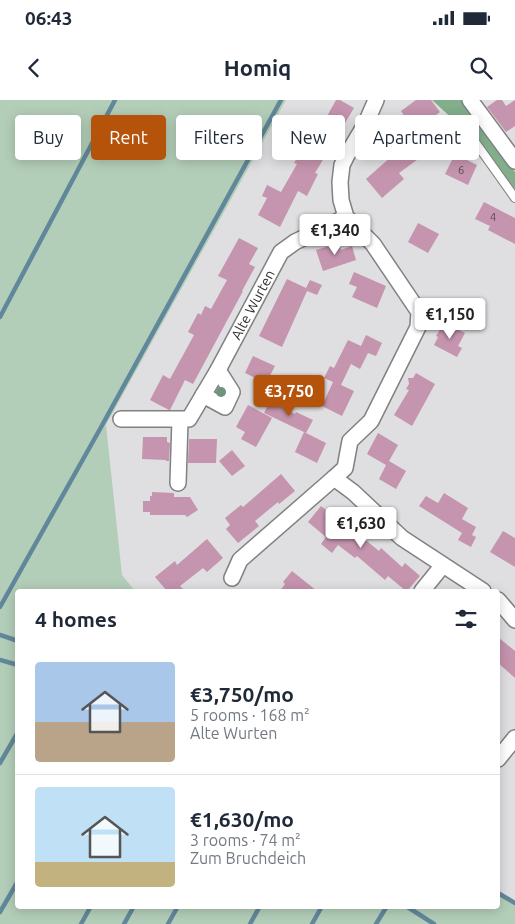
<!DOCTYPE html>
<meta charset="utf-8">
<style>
:root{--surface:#fff;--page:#f6f6f7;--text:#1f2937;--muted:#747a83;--line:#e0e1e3;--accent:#b45309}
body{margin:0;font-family:Ubuntu,sans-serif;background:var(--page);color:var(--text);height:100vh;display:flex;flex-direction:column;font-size:19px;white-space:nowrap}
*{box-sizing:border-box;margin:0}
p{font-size:16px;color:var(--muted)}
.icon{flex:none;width:28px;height:28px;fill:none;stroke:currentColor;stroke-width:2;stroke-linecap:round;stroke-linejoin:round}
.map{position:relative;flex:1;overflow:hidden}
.details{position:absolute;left:15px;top:489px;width:485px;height:320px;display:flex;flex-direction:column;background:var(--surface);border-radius:5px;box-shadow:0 2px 12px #0003}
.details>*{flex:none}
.hud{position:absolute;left:15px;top:15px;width:485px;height:45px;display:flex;gap:10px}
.price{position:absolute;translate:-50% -42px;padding:0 11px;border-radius:5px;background:#fff;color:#222;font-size:16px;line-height:32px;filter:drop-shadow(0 1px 2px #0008)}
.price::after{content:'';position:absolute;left:50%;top:30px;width:15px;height:11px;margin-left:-8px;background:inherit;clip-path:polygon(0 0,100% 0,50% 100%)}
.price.on{background:var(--accent);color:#fff}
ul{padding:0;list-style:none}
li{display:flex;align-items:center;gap:15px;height:125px;padding:0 20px}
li+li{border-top:1px solid var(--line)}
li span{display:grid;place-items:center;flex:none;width:140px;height:100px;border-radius:5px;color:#555}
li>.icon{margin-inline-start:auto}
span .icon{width:60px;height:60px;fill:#fffc;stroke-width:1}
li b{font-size:21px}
h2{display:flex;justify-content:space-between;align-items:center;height:60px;padding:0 20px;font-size:21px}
.pill{padding:0 18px;border-radius:5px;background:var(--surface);box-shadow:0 2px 12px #0003;font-size:18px;line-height:45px}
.pill.on{background:var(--accent);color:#fff}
.status{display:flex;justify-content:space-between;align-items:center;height:35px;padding:0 25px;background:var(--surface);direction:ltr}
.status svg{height:14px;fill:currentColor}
header{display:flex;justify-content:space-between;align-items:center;height:65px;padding:0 20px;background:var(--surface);font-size:22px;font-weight:700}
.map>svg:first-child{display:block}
.green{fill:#b3ceb8}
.forest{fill:#82ae8b}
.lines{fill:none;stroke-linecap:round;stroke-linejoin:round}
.stream{stroke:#61889a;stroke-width:4.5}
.building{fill:#c594ae}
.lane-casing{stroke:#818183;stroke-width:10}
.street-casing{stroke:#818183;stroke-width:18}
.lane{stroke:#fff;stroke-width:8}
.street{stroke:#fff;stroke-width:15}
.tree{fill:#6e947d}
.labels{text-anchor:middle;stroke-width:4.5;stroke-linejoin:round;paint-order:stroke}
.number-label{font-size:11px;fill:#564a51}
.street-label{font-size:14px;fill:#313132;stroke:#dfdfe1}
</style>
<div class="status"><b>06:43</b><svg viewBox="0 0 49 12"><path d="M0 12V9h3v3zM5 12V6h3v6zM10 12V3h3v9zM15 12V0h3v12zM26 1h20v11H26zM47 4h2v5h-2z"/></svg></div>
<header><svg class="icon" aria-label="back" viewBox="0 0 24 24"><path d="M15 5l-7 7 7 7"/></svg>Homiq<svg class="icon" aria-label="search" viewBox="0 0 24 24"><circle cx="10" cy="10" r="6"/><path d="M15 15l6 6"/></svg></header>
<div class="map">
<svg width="515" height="824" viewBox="0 0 515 824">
<rect width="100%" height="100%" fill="#dfdfe1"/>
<polygon class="green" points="0,0 286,0 106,325 122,475 135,491 18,491 18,806 498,806 498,795 515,805 515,824 0,824"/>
<polygon class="forest" points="432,0 463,0 515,72 515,90 493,62 475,32 461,18 456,22"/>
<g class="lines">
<g class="stream">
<polyline points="0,217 115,0"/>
<polyline points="0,507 100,329 281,0"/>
<polyline points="0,535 18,541"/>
<polyline points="0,560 18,565"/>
<polyline points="0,663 18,632"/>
<polyline points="498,793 515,803"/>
<polyline points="406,806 434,824"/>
<polyline points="0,812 18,781"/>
<polyline points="81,824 91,806"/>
<polyline points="124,824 134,806"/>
<polyline points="168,824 178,806"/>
<polyline points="250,824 260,806"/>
<polyline points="312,824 322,806"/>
<polyline points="376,824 387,806"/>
</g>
</g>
<g class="building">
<polygon points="336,0 340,0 354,8 315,73 318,74 307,96 298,91 280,127 258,115 267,98 262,96 267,85 281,92 297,64 294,63 316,25 321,27"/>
<polygon points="416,0 431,0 440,12 421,26 429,37 415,48 421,57 399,73 404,79 382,98 366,79 392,56 384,45 411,26 401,11"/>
<polygon points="497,0 502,0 506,6 515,0 515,26 506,32 487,7"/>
<polygon points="455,54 477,65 468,85 445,74"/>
<polygon points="484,102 515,118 515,144 488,130 490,126 475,119"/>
<polygon points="418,123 439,134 428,153 408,142"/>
<polygon points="239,138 258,148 249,164 255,167 242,191 243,191 193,284 185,280 170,310 169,310 150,300 163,275 170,279 194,235 188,232 198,213 201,215 205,206 211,209 227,180 218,176"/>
<polygon points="339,143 341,150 352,146 356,160 323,171 316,150"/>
<polygon points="354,172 386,186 377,208 352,197 357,187 349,184"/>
<polygon points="287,179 306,188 310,180 322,185 317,195 307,191 282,247 259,236"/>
<polygon points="446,223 465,233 458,246 462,248 457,257 434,245 438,237 436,236 442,226 444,227"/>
<polygon points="366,235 382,243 376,256 368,253 360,269 351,264 341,285 354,291 342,316 322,306 333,282 324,278 330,266 334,268 348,240 361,246"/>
<polygon points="253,256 275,266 266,283 245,273"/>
<polygon points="416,273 435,284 412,326 394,315 409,290 406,289 409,284 408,278 413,278"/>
<polygon points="270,301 295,314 296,312 313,320 306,333 264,313"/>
<polygon points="248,305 272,318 256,347 241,339 245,332 236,327"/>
<polygon points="304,332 326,343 317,363 295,352"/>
<polygon points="378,333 398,345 389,361 406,371 396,389 379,379 386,365 367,354"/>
<polygon points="143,337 167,337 167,342 170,343 169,361 166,361 166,360 142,359"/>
<polygon points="189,339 217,339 216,363 188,363"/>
<polygon points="232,350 245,366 232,376 219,361"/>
<polygon points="281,374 295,391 279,404 278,402 255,421 259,426 238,443 226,429 230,425 225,418 241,405 243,407"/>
<polygon points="152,392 174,393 174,397 190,397 198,410 187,417 185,415 150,415 150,412 143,412 143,401 150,401 150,396 152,396"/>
<polygon points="444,393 468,408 462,419 476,427 472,435 476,437 471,447 458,440 462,433 419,406 426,396 438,403"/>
<polygon points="321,406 351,431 352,429 379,451 381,448 402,467 405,463 420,476 407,491 406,491 388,476 385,480 357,456 355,458 338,445 332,453 321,444 326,437 308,422"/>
<polygon points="503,431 515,438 515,467 490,452"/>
<polygon points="207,439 223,458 207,472 203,468 180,486 185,491 167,491 155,477 175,461 177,465"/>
<polygon points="292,471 317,491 280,491 285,484 283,482"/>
<polygon points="498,537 515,551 515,578 498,563"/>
</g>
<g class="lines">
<defs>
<polyline id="lane" points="468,32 515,98"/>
<g id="street">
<polyline points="376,0 366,23 347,55 342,65 340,82 341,100 346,117 373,144 419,212 418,227 371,321 350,341 345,368 334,378 353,392 402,438 483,491"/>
<polyline points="470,0 515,61"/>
<polyline points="203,295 225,307 232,292 218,270"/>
<path id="s1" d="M121,319h68l29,-49 63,-118 14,-10 51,-25"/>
<polyline points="178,383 180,320"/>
<polyline points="232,478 240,460 334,378"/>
<polyline points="422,491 443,465"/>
<polyline points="498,500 515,520"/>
<polyline points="498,659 515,638"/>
</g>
</defs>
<use href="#lane" class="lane-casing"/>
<use href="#street" class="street-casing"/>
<use href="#lane" class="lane"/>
<use href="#street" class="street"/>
</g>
<circle class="tree" cx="221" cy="292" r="5"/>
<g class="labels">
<g class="number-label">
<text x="461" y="74">6</text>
<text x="493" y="121">4</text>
</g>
<g class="street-label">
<text dy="5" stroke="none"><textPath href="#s1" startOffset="199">Alte Wurten</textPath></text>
</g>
</g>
</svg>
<b class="price" style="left:335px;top:156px">€1,340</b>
<b class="price" style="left:450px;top:240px">€1,150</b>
<b class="price on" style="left:289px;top:317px">€3,750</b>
<b class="price" style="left:361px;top:449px">€1,630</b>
<div class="hud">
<a class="pill">Buy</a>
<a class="pill on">Rent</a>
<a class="pill">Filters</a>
<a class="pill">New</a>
<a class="pill">Apartment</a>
</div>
<section class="details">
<h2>4 homes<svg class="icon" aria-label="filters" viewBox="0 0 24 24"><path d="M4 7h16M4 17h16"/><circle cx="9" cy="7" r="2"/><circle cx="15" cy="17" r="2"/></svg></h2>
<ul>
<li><span style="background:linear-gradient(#a9c7e8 60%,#b9a48a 0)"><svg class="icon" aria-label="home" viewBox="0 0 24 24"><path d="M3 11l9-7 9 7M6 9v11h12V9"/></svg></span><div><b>€3,750/mo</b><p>5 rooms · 168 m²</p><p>Alte Wurten</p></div></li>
<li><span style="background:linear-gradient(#bfe0f5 75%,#c2b280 0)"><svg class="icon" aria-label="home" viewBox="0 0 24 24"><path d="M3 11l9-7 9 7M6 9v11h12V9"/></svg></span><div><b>€1,630/mo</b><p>3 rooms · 74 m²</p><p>Zum Bruchdeich</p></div></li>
</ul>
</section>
</div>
